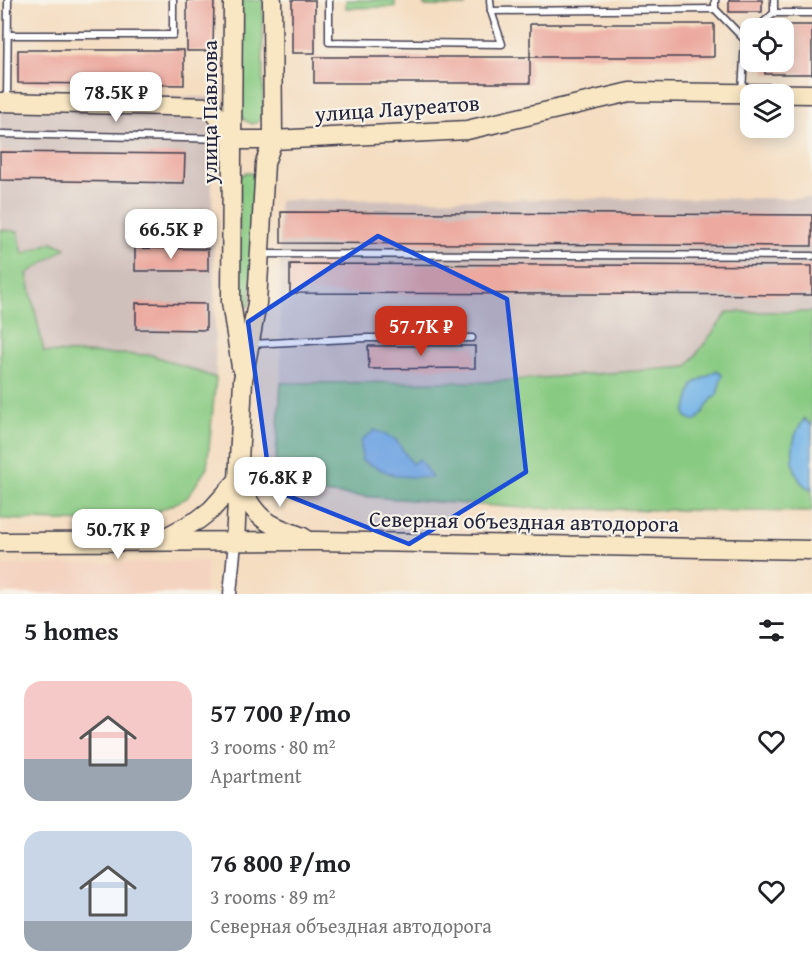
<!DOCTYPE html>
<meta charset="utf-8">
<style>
:root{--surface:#fff;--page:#f6f6f6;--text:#202124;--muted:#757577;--accent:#c8321e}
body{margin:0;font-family:"Gentium Book Plus",serif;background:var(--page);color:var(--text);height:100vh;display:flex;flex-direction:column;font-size:22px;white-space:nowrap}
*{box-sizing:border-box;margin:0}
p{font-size:20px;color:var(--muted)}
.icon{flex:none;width:33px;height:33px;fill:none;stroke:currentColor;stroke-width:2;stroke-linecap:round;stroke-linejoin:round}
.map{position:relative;height:594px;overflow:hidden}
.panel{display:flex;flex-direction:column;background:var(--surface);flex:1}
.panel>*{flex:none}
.buttons{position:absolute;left:740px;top:18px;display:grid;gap:12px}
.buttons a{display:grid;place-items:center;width:54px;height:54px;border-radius:12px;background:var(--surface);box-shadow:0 3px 15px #0003;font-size:30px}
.price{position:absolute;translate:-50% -51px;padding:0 14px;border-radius:12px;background:#fff;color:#222;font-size:20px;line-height:39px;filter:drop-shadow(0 2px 3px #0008)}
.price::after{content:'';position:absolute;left:50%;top:36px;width:18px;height:14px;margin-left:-9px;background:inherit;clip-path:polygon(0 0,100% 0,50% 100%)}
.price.active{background:var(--accent);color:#fff}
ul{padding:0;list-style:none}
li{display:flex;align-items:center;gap:18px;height:150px;padding:0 24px}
li span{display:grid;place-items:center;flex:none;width:168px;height:120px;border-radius:18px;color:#555}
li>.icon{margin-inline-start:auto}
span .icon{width:72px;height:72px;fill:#fffc;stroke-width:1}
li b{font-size:26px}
h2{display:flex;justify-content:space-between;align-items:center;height:72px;padding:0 24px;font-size:26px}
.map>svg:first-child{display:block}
.built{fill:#f4d3c1}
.industrial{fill:#d0c0bc}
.green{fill:#88ca82;stroke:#55765e;stroke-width:1.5}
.water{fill:#73b4e7;stroke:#4a6b91;stroke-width:1.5}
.building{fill:#eca99f}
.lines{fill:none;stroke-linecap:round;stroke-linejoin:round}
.lane-casing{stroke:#423e4f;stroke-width:9}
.street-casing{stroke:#423e4f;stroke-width:15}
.secondary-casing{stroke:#423e4f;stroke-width:21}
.lane{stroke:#fff;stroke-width:6}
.street{stroke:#fff;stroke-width:12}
.secondary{stroke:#f9e7c3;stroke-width:18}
.marked{fill:#1d4ed8;fill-opacity:0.2;stroke:#1d4ed8;stroke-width:4.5;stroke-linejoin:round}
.labels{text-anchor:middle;stroke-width:4.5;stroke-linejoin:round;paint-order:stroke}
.street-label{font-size:22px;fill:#22223b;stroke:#f7f3e8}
</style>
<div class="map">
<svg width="812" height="594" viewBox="0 0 812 594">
<rect width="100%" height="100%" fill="#f7f3e8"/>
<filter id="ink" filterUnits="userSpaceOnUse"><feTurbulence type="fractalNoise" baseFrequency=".0167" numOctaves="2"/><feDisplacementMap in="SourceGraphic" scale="12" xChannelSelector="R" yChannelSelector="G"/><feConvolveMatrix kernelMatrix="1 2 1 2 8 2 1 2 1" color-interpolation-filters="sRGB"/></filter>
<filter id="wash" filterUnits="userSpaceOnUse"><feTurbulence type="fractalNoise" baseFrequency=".008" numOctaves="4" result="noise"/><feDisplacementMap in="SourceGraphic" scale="24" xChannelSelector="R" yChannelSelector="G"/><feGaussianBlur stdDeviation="1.35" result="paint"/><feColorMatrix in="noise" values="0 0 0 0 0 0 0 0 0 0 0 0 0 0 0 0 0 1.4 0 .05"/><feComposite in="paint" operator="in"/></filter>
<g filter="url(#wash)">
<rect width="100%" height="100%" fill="#f4ddc1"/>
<polygon class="built" points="207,561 204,594 0,594 0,566"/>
<g class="industrial">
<polygon points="0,96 210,97 216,378 22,366 0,231"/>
<polygon points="812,198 812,312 728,312 687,367 487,382 281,383 279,200"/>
</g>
<g class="green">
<polygon points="241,0 263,0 263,116 258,122 252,124 244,120 241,116"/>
<polygon points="346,0 395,0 395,7 346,8"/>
<rect x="424" y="0" width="41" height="6"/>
<polygon points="246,172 253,174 256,180 250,302 248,307 243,308 239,305 239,177"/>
<polygon points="0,230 18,231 23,254 52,242 66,248 27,274 44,352 152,355 216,378 207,468 187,498 150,515 90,522 0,519"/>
<polygon points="728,312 812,312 812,426 805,419 808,489 812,490 812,512 522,508 290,491 275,471 281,383 487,382 687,367"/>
</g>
<g class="water">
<path d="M717,370l5,5 -5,20c-11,6 -11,19 -22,26l-9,-4 -1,-5 8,-28z"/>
<path d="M804,419l8,7v64c-20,-8 -22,-36 -17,-54 2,-6 6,-12 9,-17z"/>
<polygon points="375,430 396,440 412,464 419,459 432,478 396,476 362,461 361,441"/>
</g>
<g id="blocks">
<g class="building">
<polygon points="187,0 214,0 213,51 187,51"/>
<rect x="292" y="0" width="23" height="53"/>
<rect x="729" y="0" width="33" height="12"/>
<rect x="530" y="24" width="184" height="33"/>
<polygon points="776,25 812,25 812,74 765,74 765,62 783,62 783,28 776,28"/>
<polygon points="18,50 184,50 184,85 18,83"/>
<rect x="314" y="57" width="216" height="26"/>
<polygon points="0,152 185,154 184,183 0,180"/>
<polygon points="281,212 812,215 812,246 281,243"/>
<polygon points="135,248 208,249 208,271 135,271"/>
<polygon points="290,264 812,266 812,295 290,293"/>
<polygon points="136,303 206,304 206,330 136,329"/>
<polygon points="368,346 475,346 475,368 369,369"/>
</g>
</g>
</g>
<g filter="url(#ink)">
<use href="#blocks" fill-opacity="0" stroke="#423e4f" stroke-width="1.5"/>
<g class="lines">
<defs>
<g id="lane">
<polyline points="329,0 329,42 502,44 491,11 490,0"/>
<polyline points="715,0 715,9 745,40"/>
<polyline points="491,11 715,9"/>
<polyline points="774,13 774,0"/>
<polyline points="757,28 774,13 812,13"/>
<polyline points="8,35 173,35 173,0"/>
<polyline points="742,92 745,40 750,35"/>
<polyline points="7,101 8,0"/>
<polyline points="0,134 230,139"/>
<polyline points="261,254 812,256"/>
<polyline points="251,344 366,338 472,338"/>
</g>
<polyline id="street" points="230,594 235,542"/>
<g id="secondary">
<polyline points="233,0 231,302 241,367"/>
<polyline points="0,102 211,107 233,140"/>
<polyline points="233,140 273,140 467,130 630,92 812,94"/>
<path d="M162,539l36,-19 13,-10 27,-30c17,39 26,43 65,57"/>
<polyline points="0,542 316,541 812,550"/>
<polyline points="235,542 243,380 257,303 265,163 273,140 272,0"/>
</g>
</defs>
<use href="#lane" class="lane-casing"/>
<use href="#street" class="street-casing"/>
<use href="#secondary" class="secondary-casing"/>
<use href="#lane" class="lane"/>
<use href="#street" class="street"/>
<use href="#secondary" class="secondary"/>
</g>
</g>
<path class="marked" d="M378,236l129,63 19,173 -117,72 -138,-55 -23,-167z"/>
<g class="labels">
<g class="street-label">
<text transform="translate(397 108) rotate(-4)" y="8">улица Лауреатов</text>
<text transform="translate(209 112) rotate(-90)" y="8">улица Павлова</text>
<text transform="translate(524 521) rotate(1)" y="8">Северная объездная автодорога</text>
</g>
</g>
</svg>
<div class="buttons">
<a><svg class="icon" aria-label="locate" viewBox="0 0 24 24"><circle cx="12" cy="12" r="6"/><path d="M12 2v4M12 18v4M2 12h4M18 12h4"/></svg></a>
<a><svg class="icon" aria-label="layers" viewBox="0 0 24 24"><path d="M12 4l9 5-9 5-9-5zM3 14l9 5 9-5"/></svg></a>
</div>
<b class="price" style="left:116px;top:123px">78.5K ₽</b>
<b class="price" style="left:171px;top:260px">66.5K ₽</b>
<b class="price active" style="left:421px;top:357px">57.7K ₽</b>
<b class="price" style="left:280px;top:508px">76.8K ₽</b>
<b class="price" style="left:118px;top:560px">50.7K ₽</b>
</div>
<section class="panel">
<h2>5 homes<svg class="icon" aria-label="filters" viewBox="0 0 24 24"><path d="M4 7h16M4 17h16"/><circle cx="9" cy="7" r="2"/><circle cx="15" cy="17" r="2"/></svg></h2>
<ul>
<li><span style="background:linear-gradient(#f6c9c9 65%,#9aa5b1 0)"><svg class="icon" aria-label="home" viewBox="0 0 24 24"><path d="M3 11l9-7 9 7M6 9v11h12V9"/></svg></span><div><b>57 700 ₽/mo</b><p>3 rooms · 80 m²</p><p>Apartment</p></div><svg class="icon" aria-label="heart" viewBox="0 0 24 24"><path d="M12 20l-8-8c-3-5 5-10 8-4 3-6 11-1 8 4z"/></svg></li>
<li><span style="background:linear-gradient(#c9d6e8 75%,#9aa5b1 0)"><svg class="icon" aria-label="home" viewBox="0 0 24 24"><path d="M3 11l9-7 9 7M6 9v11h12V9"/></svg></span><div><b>76 800 ₽/mo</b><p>3 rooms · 89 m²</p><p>Северная объездная автодорога</p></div><svg class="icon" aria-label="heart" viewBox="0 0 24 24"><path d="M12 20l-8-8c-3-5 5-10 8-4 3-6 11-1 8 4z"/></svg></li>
</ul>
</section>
